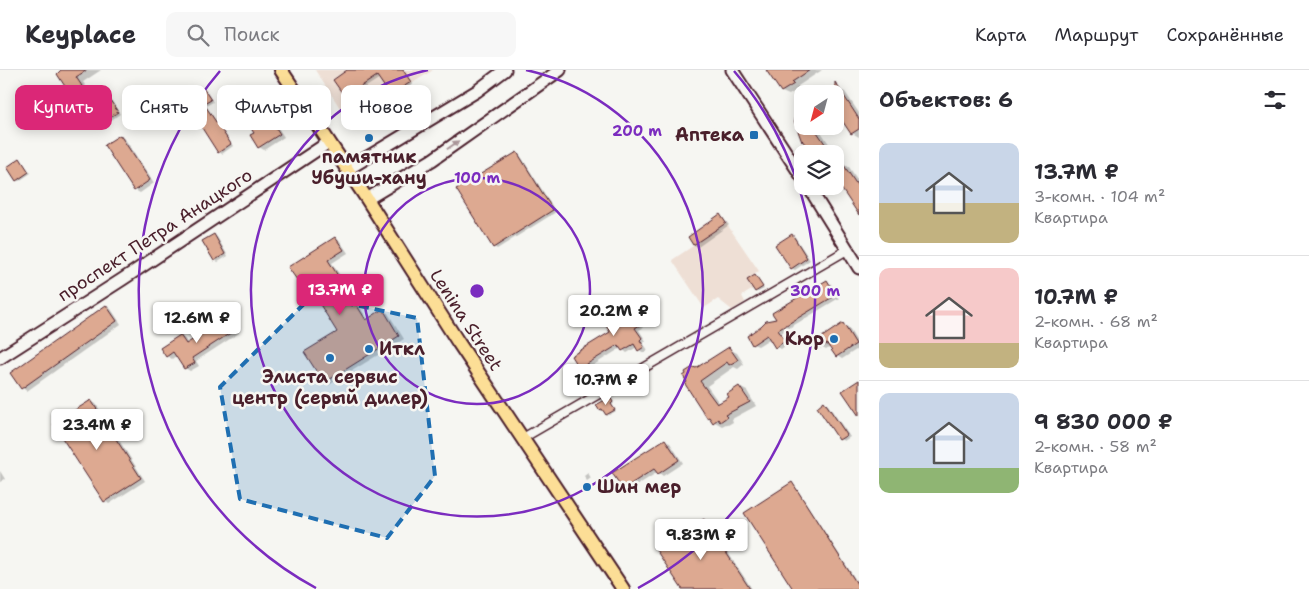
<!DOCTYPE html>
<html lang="ru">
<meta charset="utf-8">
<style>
:root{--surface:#fff;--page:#f7f7f7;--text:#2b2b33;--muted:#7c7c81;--line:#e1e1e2;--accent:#db2777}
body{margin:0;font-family:"Shantell Sans",sans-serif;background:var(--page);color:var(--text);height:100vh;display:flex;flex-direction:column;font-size:19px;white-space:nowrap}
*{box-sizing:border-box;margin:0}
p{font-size:16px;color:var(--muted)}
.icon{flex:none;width:28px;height:28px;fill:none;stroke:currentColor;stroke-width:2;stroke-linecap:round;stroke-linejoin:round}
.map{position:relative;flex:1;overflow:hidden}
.drawer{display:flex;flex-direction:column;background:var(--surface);width:450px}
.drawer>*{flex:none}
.hud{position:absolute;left:15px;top:15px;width:475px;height:45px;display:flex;gap:10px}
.needle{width:32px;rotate:216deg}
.buttons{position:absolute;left:794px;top:15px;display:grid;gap:10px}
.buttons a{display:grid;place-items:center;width:50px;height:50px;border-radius:10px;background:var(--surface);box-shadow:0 2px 12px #0003;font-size:25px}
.price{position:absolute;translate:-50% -42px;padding:0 11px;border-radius:5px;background:#fff;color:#222;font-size:16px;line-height:32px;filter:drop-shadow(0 1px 2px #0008)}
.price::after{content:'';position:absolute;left:50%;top:30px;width:15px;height:11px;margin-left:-8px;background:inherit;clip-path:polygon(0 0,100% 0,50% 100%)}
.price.selected{background:var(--accent);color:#fff}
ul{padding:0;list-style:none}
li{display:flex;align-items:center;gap:15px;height:125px;padding:0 20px}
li+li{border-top:1px solid var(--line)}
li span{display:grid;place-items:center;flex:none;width:140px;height:100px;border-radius:10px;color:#555}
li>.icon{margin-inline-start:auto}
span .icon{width:60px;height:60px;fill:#fffc;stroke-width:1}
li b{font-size:21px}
h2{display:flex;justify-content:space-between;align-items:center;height:60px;padding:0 20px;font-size:21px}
.pill{padding:0 18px;border-radius:10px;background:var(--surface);box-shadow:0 2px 12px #0003;font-size:18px;line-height:45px}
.pill.selected{background:var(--accent);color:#fff}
header{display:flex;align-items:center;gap:30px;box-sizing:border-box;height:70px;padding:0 25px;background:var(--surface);border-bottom:1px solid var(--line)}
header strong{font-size:24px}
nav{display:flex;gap:28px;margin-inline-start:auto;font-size:18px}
.search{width:350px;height:45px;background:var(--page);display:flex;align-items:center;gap:12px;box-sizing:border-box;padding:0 18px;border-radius:10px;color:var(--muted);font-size:19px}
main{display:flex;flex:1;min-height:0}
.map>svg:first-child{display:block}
.built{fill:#eedfd5}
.shadow{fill:#0003}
.building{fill:#dda991;stroke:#4a1f2b}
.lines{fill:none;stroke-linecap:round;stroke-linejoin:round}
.street-casing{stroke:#4a1f2b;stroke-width:11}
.secondary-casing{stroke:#4a1f2b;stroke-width:15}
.primary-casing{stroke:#4a1f2b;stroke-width:16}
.street{stroke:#f6f6f2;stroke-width:8}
.secondary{stroke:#f6f6f2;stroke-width:11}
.primary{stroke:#fcde96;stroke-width:12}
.oneway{fill:#a99598}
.marked{fill:#1f6fb2;fill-opacity:0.2;stroke:#1f6fb2;stroke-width:4;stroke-dasharray:10 6;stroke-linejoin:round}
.ring{fill:none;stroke:#7b2cbf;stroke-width:2.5}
.poi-dot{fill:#1f6fb2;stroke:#f6f6f2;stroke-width:2}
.labels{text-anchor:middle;stroke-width:5;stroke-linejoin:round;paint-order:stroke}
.poi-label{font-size:18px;font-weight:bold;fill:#4a1f2b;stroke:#f6f6f2;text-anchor:end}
.street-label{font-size:18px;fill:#4a1f2b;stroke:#f6f6f2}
.centre{fill:#7b2cbf;stroke:#f6f6f2;stroke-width:2.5}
.ring-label{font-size:15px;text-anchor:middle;font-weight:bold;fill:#7b2cbf;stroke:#f6f6f2;stroke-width:5;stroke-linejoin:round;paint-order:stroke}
</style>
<header>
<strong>Keyplace</strong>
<div class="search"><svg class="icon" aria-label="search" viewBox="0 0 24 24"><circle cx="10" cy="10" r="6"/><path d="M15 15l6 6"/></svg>Поиск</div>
<nav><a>Карта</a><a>Маршрут</a><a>Сохранённые</a></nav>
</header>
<main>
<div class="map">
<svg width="859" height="519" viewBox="0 0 859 519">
<rect width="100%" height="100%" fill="#f6f6f2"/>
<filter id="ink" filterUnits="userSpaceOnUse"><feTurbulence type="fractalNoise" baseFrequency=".02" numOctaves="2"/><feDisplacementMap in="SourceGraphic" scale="10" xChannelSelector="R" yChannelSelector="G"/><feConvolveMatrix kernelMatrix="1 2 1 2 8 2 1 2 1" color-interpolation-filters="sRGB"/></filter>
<g filter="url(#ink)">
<g class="built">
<polygon points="315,0 433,0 350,53"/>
<polygon points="720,144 759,201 748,210 753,219 742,226 745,232 732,240 718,229 704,238 672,190 693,176 688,167"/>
</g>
<g class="shadow">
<polygon points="62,0 101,0 83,12 89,21 79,27 71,23"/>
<polygon points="349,0 403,0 413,14 395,27 391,24 380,8 349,28 346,26"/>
<polygon points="768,0 822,0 798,16 799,18 789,25 782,22"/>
<polygon points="837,18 845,22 859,43 859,67 852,63 835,38"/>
<polygon points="203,19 206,21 213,32 206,36 233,76 222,84 219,82 201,44"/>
<polygon points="250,19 255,22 284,67 264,80 259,77"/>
<polygon points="104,22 107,24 120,44 98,59 95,57"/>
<polygon points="802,40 802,56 817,56 842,93 849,97 859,112 859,142 835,107 835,84 813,84 800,63 797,43"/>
<polygon points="120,66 125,69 154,113 140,123 135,120"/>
<polygon points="517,83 520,85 556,142 497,179 494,177"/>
<polygon points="20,90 31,103 19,111 16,110"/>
<polygon points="721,146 729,155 698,177 694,175 689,167"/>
<polygon points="214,165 217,167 228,186 218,192 215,190"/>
<polygon points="792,165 795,167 810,190 795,200 791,198"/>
<polygon points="335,168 340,171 348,183 332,193 368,250 383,241 388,243 404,269 329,315 324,312 339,262 306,210 303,212 298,209"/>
<polygon points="755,206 764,219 758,222 756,221"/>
<polygon points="827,212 831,214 839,228 781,263 788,274 781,279 776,277 771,268 758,276 753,274"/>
<polygon points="639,234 643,237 650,248 640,254 643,258 639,260 646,271 643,273 648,280 643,283 637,277 627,283 621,278 584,301 580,298"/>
<polygon points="106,236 111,239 121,254 27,321 22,318"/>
<polygon points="227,250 232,253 239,263 196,291 199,296 190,301 185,298 177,285 172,289 167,286 180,266 185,269 188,274"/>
<polygon points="843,255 848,257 859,275 859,278 842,289 837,286 830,277 826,280 821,277"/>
<polygon points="729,279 737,283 744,294 738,299 734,297 707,316 720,334 730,327 739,317 747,321 756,336 732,349 733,352 728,355 726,354 722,356 708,348 687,314 696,300"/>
<polygon points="610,328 614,333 612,335 616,341 609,345 604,339 602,341 600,340"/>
<polygon points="91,331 96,334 145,411 109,434 105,431"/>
<polygon points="824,333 828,335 850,367 844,371 840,369"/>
<polygon points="665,371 670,373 683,393 663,406 658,402 628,421 624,418"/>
<polygon points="0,401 5,409 0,412"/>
<polygon points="588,403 591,408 587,411 584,406"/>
<polygon points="792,414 795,416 859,515 859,519 795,519"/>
<polygon points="704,451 709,454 752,519 683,519"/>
</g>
<g class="building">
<polygon points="61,0 87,0 76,7 82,16 70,24 57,4"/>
<polygon points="347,0 403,0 411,12 390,25 377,6 345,27 333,10"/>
<polygon points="766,0 810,0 792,12 794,14 781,22"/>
<polygon points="835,12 859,49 859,59 851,64 835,40 835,24 826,24 835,18"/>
<polygon points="250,17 280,64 258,78 250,65 254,63 232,29"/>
<polygon points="203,18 211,30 204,34 231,74 218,83 195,47 200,44 189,27"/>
<polygon points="104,21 118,42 94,58 80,36"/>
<polygon points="802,38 802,56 813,56 832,84 812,84 802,70 802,72 794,50 796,42"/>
<polygon points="120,65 150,110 134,121 104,75"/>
<polygon points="517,82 553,140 493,178 456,119"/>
<polygon points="20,88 29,102 16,111 7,97"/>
<polygon points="841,91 859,118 859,145 835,109 835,95"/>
<polygon points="720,144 726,153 693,175 688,167"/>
<polygon points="214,164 225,184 214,191 202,171"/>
<polygon points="792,164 807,188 791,199 775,175"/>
<polygon points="335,167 344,180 328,190 366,250 383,239 399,266 324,313 304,282 337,262 303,207 297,210 288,197"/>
<polygon points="755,205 763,217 755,222 747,210"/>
<polygon points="827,210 836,225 778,260 785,271 775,278 767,265 752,275 747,266 761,256 766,251 776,249 772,243"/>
<polygon points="639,233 647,245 636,251 640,255 635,258 642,268 640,270 644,277 638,281 634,274 622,281 618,275 579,299 571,286 610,262 605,254"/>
<polygon points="106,235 117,251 21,319 10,303"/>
<polygon points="227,248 235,260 192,288 195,293 184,299 173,282 166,287 160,278 180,265 186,274"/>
<polygon points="843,253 856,274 836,287 827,274 820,278 816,271"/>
<polygon points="729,277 738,290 729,295 727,292 700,311 717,334 729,327 727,324 739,316 750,332 725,345 727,347 720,352 718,349 713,353 709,347 707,348 685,314 687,312 683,306 686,304 685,302 693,297 696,298"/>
<polygon points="859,310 859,346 842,321"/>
<polygon points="610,327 613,332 611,334 615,340 606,345 602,339 599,340 596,335"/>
<polygon points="91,330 141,408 104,432 53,354"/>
<polygon points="824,331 847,365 839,370 817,337"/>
<polygon points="665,369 679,390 658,404 654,399 623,419 612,403"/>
<polygon points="792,412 859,517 859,519 793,519 744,443"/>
<polygon points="704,449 750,519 682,519 656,480"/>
</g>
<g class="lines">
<defs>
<polyline id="street" points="523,368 847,180"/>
<g id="secondary">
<polyline points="732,0 802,107"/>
<polyline points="348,99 477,21 505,0"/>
<polyline points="808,116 859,198"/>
<polyline points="367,129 432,90 560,0"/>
<polyline points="0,288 123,209 329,72"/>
</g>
<polyline id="primary" points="281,0 367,129 458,272 623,519"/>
</defs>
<use href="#street" class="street-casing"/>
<use href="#secondary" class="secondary-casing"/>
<use href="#primary" class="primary-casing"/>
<use href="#street" class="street"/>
<use href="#secondary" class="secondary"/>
<use href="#primary" class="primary"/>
</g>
<defs><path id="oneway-solid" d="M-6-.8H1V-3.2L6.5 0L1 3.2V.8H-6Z" transform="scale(1.25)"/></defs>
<use class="oneway" href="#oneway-solid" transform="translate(453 75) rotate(-35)"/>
</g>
<path class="marked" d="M312,226l105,22 18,158 -48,62 -147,-39 -20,-112z"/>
<g class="ring">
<circle cx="477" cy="221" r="113"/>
<path d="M526 0A226 226 0 1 1 428 0"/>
<path d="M316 518A338 338 0 0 1 220 1M734 1A338 338 0 0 1 638 518"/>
</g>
<g class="poi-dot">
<rect x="749" y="60" width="10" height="10" rx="2.5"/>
<circle cx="369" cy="68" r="5"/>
<circle cx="834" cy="269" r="5"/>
<circle cx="369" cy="279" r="5"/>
<circle cx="330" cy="288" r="5"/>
<circle cx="587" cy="417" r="5"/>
</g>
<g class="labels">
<g class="poi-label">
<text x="744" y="71">Аптека</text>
<text x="369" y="93" text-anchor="middle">памятник<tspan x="369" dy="21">Убуши-хану</tspan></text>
<text x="824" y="275">Кюр</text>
<text x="379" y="285" text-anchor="start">Иткл</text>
<text x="330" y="313" text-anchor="middle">Элиста сервис<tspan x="330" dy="21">центр (серый дилер)</tspan></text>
<text x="597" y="423" text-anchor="start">Шин мер</text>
</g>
<g class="street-label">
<text transform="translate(155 165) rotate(-33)" y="6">проспект Петра Анацкого</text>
<text transform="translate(466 250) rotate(57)" y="6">Lenina Street</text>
</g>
</g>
<circle cx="477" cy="221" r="8" class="centre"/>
<g class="ring-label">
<text x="637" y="66">200 m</text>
<text x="477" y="113">100 m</text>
<text x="815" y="226">300 m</text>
</g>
</svg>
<div class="buttons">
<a><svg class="needle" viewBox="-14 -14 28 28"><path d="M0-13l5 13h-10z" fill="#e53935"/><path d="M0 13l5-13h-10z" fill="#7c7c81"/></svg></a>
<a><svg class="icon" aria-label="layers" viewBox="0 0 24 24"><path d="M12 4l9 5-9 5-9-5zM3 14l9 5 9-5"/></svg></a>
</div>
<b class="price selected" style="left:340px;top:246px">13.7M ₽</b>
<b class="price" style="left:614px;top:267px">20.2M ₽</b>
<b class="price" style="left:197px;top:274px">12.6M ₽</b>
<b class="price" style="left:606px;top:336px">10.7M ₽</b>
<b class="price" style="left:97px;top:381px">23.4M ₽</b>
<b class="price" style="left:701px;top:491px">9.83M ₽</b>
<div class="hud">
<a class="pill selected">Купить</a>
<a class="pill">Снять</a>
<a class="pill">Фильтры</a>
<a class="pill">Новое</a>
</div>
</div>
<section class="drawer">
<h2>Объектов: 6<svg class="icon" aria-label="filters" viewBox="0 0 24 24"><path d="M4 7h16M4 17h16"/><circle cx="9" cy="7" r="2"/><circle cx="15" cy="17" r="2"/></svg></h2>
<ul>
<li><span style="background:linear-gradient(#c9d6e8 60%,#c2b280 0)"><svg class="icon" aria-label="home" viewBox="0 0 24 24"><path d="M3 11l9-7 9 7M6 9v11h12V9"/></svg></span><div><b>13.7M ₽</b><p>3-комн. · 104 m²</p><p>Квартира</p></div></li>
<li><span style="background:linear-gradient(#f6c9c9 75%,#c2b280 0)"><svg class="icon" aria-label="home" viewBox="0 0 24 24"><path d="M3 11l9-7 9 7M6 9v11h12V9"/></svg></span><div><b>10.7M ₽</b><p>2-комн. · 68 m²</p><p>Квартира</p></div></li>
<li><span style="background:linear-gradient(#c9d6e8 75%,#8fb573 0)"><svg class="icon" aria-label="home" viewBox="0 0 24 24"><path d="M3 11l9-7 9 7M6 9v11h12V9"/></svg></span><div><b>9 830 000 ₽</b><p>2-комн. · 58 m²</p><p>Квартира</p></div></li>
</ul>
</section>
</main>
